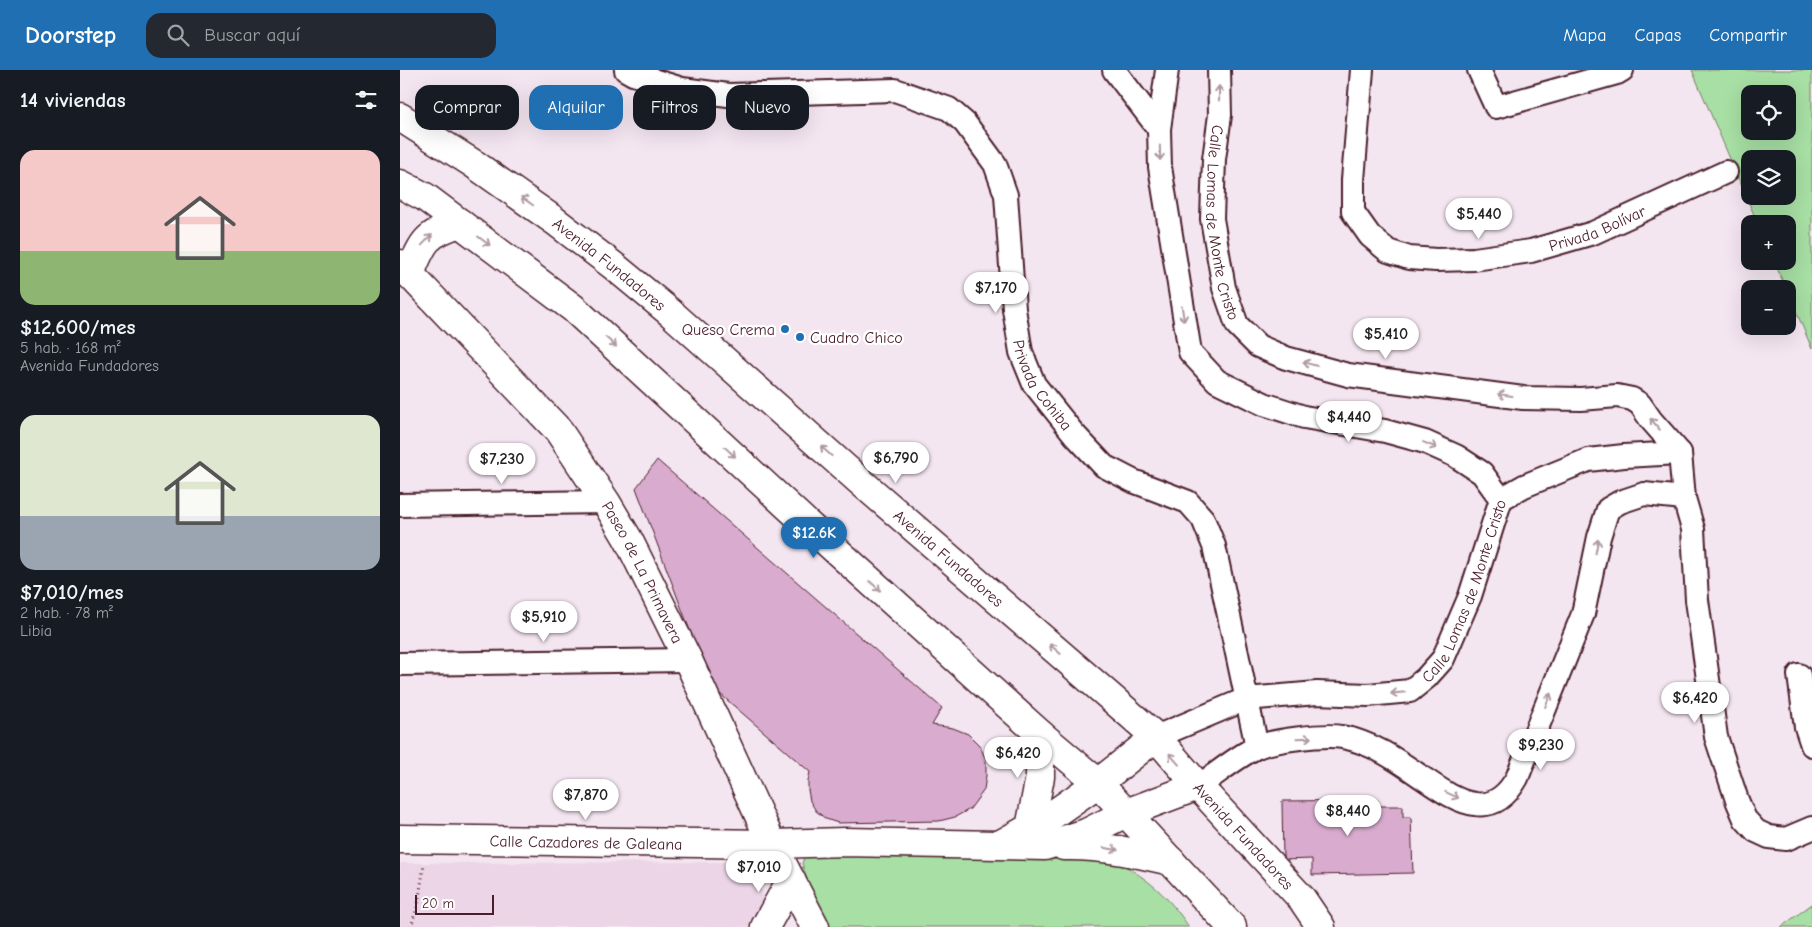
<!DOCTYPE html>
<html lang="es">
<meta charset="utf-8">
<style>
:root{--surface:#171b24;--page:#242831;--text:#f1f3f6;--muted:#9ea1a6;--accent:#1f6fb2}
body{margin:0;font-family:"Comic Neue",sans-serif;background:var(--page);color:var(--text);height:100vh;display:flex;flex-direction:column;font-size:19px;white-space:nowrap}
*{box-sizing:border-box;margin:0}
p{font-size:16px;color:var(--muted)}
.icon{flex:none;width:28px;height:28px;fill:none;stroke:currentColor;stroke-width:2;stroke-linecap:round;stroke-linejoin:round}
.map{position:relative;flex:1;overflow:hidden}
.details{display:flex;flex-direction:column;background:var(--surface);width:400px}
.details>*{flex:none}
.top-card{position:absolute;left:15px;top:15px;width:475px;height:45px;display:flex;gap:10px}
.buttons{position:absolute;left:1341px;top:15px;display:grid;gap:10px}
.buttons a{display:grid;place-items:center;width:55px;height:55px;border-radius:10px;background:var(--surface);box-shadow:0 5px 20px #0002;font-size:25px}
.scale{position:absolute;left:15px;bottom:12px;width:79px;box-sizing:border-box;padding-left:5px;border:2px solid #4a1f2b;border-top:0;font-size:14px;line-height:18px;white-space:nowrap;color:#4a1f2b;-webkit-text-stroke:4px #fff;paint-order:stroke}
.price{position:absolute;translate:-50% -42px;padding:0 11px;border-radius:18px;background:#fff;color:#222;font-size:16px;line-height:32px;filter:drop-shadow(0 1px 2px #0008)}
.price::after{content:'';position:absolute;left:50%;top:30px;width:15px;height:11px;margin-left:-8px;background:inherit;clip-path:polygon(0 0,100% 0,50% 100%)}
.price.active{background:var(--accent);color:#fff}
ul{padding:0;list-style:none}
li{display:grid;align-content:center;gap:10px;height:265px;padding:0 20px}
li span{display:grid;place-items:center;height:155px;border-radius:15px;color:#555}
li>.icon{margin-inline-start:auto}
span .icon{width:90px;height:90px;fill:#fffc;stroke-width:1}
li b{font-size:21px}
h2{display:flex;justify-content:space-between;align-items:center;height:60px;padding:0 20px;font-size:21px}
.tag{padding:0 18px;border-radius:15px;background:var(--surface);box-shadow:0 5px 20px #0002;font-size:18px;line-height:45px}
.tag.active{background:var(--accent);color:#fff}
header{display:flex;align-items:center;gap:30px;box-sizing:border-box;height:70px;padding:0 25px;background:var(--accent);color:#fff}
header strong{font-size:24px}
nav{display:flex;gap:28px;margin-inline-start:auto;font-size:18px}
.search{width:350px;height:45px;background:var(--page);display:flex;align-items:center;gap:12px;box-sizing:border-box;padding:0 18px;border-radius:15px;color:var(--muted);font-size:19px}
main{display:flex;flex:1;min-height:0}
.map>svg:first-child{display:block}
.built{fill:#ecd5e7}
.green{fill:#a7dfa4;stroke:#787f68;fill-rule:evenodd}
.building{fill:#d9accf;stroke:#4a1f2b}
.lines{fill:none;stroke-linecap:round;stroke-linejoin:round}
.minor-casing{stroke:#4a1f2b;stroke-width:26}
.tertiary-casing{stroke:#4a1f2b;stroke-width:31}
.secondary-casing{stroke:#4a1f2b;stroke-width:31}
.path{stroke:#4a1f2b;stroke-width:3;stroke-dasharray:1 4;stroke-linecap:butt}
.minor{stroke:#fff;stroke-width:22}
.tertiary{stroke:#fff;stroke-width:28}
.secondary{stroke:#fff;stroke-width:28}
.oneway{stroke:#ae9aa0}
.poi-dot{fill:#1f6fb2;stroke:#fff;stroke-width:2}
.labels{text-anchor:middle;stroke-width:4.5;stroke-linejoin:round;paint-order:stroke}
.street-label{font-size:16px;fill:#4a1f2b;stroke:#fff}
.poi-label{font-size:16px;fill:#4a1f2b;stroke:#fff;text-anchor:end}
</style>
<header>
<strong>Doorstep</strong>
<div class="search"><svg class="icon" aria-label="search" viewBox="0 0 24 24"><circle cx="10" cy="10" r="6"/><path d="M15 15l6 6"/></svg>Buscar aquí</div>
<nav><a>Mapa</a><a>Capas</a><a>Compartir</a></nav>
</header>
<main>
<section class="details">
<h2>14 viviendas<svg class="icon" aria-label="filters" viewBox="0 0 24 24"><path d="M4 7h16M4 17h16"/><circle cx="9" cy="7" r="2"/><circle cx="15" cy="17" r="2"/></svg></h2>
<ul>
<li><span style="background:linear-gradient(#f6c9c9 65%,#8fb573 0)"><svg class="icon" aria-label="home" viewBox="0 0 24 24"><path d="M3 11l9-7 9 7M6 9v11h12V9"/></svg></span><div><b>$12,600/mes</b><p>5 hab. · 168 m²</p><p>Avenida Fundadores</p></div></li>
<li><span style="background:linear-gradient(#dfe7d0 65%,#9aa5b1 0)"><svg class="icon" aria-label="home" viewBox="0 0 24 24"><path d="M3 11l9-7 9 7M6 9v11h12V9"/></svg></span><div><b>$7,010/mes</b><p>2 hab. · 78 m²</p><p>Libia</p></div></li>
</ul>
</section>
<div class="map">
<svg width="1412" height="857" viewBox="0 0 1412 857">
<rect width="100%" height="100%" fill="#f4e6f1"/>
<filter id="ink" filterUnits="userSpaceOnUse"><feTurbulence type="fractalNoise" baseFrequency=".02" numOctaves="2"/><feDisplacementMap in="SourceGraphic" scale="10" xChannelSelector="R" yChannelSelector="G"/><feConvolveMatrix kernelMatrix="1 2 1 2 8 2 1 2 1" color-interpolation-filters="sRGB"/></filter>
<g filter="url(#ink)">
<polygon class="built" points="352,792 365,833 351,857 0,857 0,793"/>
<g class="green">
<path d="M1292,0h120v279l-24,-57v-3h-2l-12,-28h14v-37h-30zM1350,24h38v37h-38zM1350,89h38v37h-38z"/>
<path d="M417,780l301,12c32,18 50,34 71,65h-362l-20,-47 -5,-17 4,-10z"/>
<polygon points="1412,834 1412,857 1381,857"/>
</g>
<g class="building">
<polygon points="257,390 542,638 532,655 553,658 568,664 579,675 586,689 586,705 584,720 570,739 555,747 539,751 438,753 426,749 416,741 410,731 408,720 408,711 410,702 311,616 236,418"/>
<polygon points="977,730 980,736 1003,736 1003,747 1011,747 1013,803 912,805 912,789 883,790 882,731"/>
</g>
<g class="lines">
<defs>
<g id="minor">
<path id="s1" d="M226,0l7,4 49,15 46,6 167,-5 54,19 16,14 30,41 11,31 8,114 7,43 13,32 40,50 30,32 29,15 55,21 15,17 11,27 43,201"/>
<polyline points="714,0 759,59"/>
<path id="s2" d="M819,0l1,45 -6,44 -2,60 12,69 13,37 21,21 28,12 62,17 175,23 58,1 36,-3 15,3 8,5 11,16 29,33 4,45 9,31 4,71 19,137 21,63 8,19 11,12 13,6 17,2 26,-11"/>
<path id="s3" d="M962,0l-9,110v32l17,24 18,15 21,7 27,2 38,-1 57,-8 62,-18 133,-61"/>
<polyline points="1079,0 1096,37 1217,3 1222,0"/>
<polyline points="1101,429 1124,416 1188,390 1224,386 1280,383"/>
<polyline points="0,435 206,432"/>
<polyline points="0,594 288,590"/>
<polyline points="1399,605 1406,657 1412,675"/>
<path id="s4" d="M756,667l90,-38 71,-6 51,2 42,-4 16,-13 17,-19 27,-63 31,-97 -19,-26 -26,-17 -31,-14 -40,-11 -81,-14 -40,-13 -47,-23 -27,-29 -30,-185 -1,-38 8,-59"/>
<path d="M798,716c19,-12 37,-28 57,-38 16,-8 69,-14 87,-11 29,5 55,23 78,39 15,10 36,26 55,28 20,3 33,-10 42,-26l66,-164 16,-77 9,-28 12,-7 24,-8 40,4"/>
</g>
<g id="tertiary">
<path id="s5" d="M0,194l158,166 48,72 22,37 60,121 84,184 -372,-5"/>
</g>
<g id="secondary">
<path id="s6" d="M0,47l74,47 81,57 60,46 57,47 190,169 247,213 47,41 42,49 104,113 19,28"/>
<polyline points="0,114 25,127 173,238 418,464 640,664 698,713 832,857"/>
<path d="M10,204c13,-32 15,-40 50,-51"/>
<polyline points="630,758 640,707 640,664"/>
<polyline points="601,774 651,746 698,713 756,667"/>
<path d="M664,776c37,-1 72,7 107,15"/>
<polyline points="365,857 391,810"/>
<polyline points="415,857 372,774 445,772 645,776 686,763 726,743 798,716"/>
</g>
</defs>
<use href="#minor" class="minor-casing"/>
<use href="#tertiary" class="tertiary-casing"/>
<use href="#secondary" class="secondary-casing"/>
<polyline class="path" points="11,857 18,834 24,795"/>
<use href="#minor" class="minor"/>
<use href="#tertiary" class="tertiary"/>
<use href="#secondary" class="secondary"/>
</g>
<defs><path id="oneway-shaft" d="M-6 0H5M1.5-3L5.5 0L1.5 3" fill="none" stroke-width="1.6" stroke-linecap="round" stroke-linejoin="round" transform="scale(1.25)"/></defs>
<g class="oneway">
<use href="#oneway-shaft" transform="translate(819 23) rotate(-90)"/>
<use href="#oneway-shaft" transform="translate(760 83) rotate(89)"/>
<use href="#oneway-shaft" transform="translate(127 131) rotate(-145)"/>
<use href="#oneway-shaft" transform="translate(27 170) rotate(-46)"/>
<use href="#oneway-shaft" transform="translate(84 171) rotate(37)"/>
<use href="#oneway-shaft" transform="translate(783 244) rotate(81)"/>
<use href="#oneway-shaft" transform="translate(211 272) rotate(42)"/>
<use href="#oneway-shaft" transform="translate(910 294) rotate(-165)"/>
<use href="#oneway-shaft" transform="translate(1105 325) rotate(-172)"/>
<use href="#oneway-shaft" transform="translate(1255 354) rotate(-130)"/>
<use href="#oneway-shaft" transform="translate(1030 375) rotate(23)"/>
<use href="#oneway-shaft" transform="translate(426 381) rotate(-138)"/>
<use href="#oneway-shaft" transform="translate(330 382) rotate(43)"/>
<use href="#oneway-shaft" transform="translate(1197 476) rotate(-78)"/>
<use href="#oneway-shaft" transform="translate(475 516) rotate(42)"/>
<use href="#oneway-shaft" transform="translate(655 579) rotate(-139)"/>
<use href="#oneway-shaft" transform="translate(998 623) rotate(175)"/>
<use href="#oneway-shaft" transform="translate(1148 630) rotate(-68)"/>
<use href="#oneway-shaft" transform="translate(904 668) rotate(-2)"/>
<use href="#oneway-shaft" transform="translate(774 689) rotate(-131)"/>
<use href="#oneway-shaft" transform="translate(1052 725) rotate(25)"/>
<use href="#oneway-shaft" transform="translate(711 779) rotate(9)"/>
</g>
</g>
<g class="poi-dot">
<circle cx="385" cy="259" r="5"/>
<circle cx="400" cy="267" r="5"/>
</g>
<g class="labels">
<g class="street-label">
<text dy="6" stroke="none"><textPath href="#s2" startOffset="154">Calle Lomas de Monte Cristo</textPath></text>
<text dy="6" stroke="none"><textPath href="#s3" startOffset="410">Privada Bolívar</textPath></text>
<text dy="6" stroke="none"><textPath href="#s6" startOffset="256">Avenida Fundadores</textPath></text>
<text dy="6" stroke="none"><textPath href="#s1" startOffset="632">Privada Cohiba</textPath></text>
<text dy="6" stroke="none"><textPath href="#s6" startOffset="705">Avenida Fundadores</textPath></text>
<text dy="6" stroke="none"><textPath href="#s5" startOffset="395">Paseo de La Primavera</textPath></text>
<text dy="6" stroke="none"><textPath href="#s4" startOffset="379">Calle Lomas de Monte Cristo</textPath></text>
<text dy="6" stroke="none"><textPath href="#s6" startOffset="1111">Avenida Fundadores</textPath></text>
<text transform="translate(186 772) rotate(1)" y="6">Calle Cazadores de Galeana</text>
</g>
<g class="poi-label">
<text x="375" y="265">Queso Crema</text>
<text x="410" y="273" text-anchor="start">Cuadro Chico</text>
</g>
</g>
</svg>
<div class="buttons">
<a><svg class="icon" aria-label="locate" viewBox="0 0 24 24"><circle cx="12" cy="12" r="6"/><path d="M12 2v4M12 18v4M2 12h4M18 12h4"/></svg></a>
<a><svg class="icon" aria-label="layers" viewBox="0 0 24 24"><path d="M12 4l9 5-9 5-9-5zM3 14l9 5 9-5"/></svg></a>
<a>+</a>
<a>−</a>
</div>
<div class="scale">20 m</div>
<b class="price" style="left:1079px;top:170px">$5,440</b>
<b class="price" style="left:596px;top:244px">$7,170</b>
<b class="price" style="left:986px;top:290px">$5,410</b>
<b class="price" style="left:949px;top:373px">$4,440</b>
<b class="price" style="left:496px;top:414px">$6,790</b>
<b class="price" style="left:102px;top:415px">$7,230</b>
<b class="price active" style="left:414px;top:489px">$12.6K</b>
<b class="price" style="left:144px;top:573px">$5,910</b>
<b class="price" style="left:1295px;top:654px">$6,420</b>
<b class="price" style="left:1141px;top:701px">$9,230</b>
<b class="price" style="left:618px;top:709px">$6,420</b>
<b class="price" style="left:186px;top:751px">$7,870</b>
<b class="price" style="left:948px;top:767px">$8,440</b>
<b class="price" style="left:359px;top:823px">$7,010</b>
<div class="top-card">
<a class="tag">Comprar</a>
<a class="tag active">Alquilar</a>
<a class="tag">Filtros</a>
<a class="tag">Nuevo</a>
</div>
</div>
</main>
